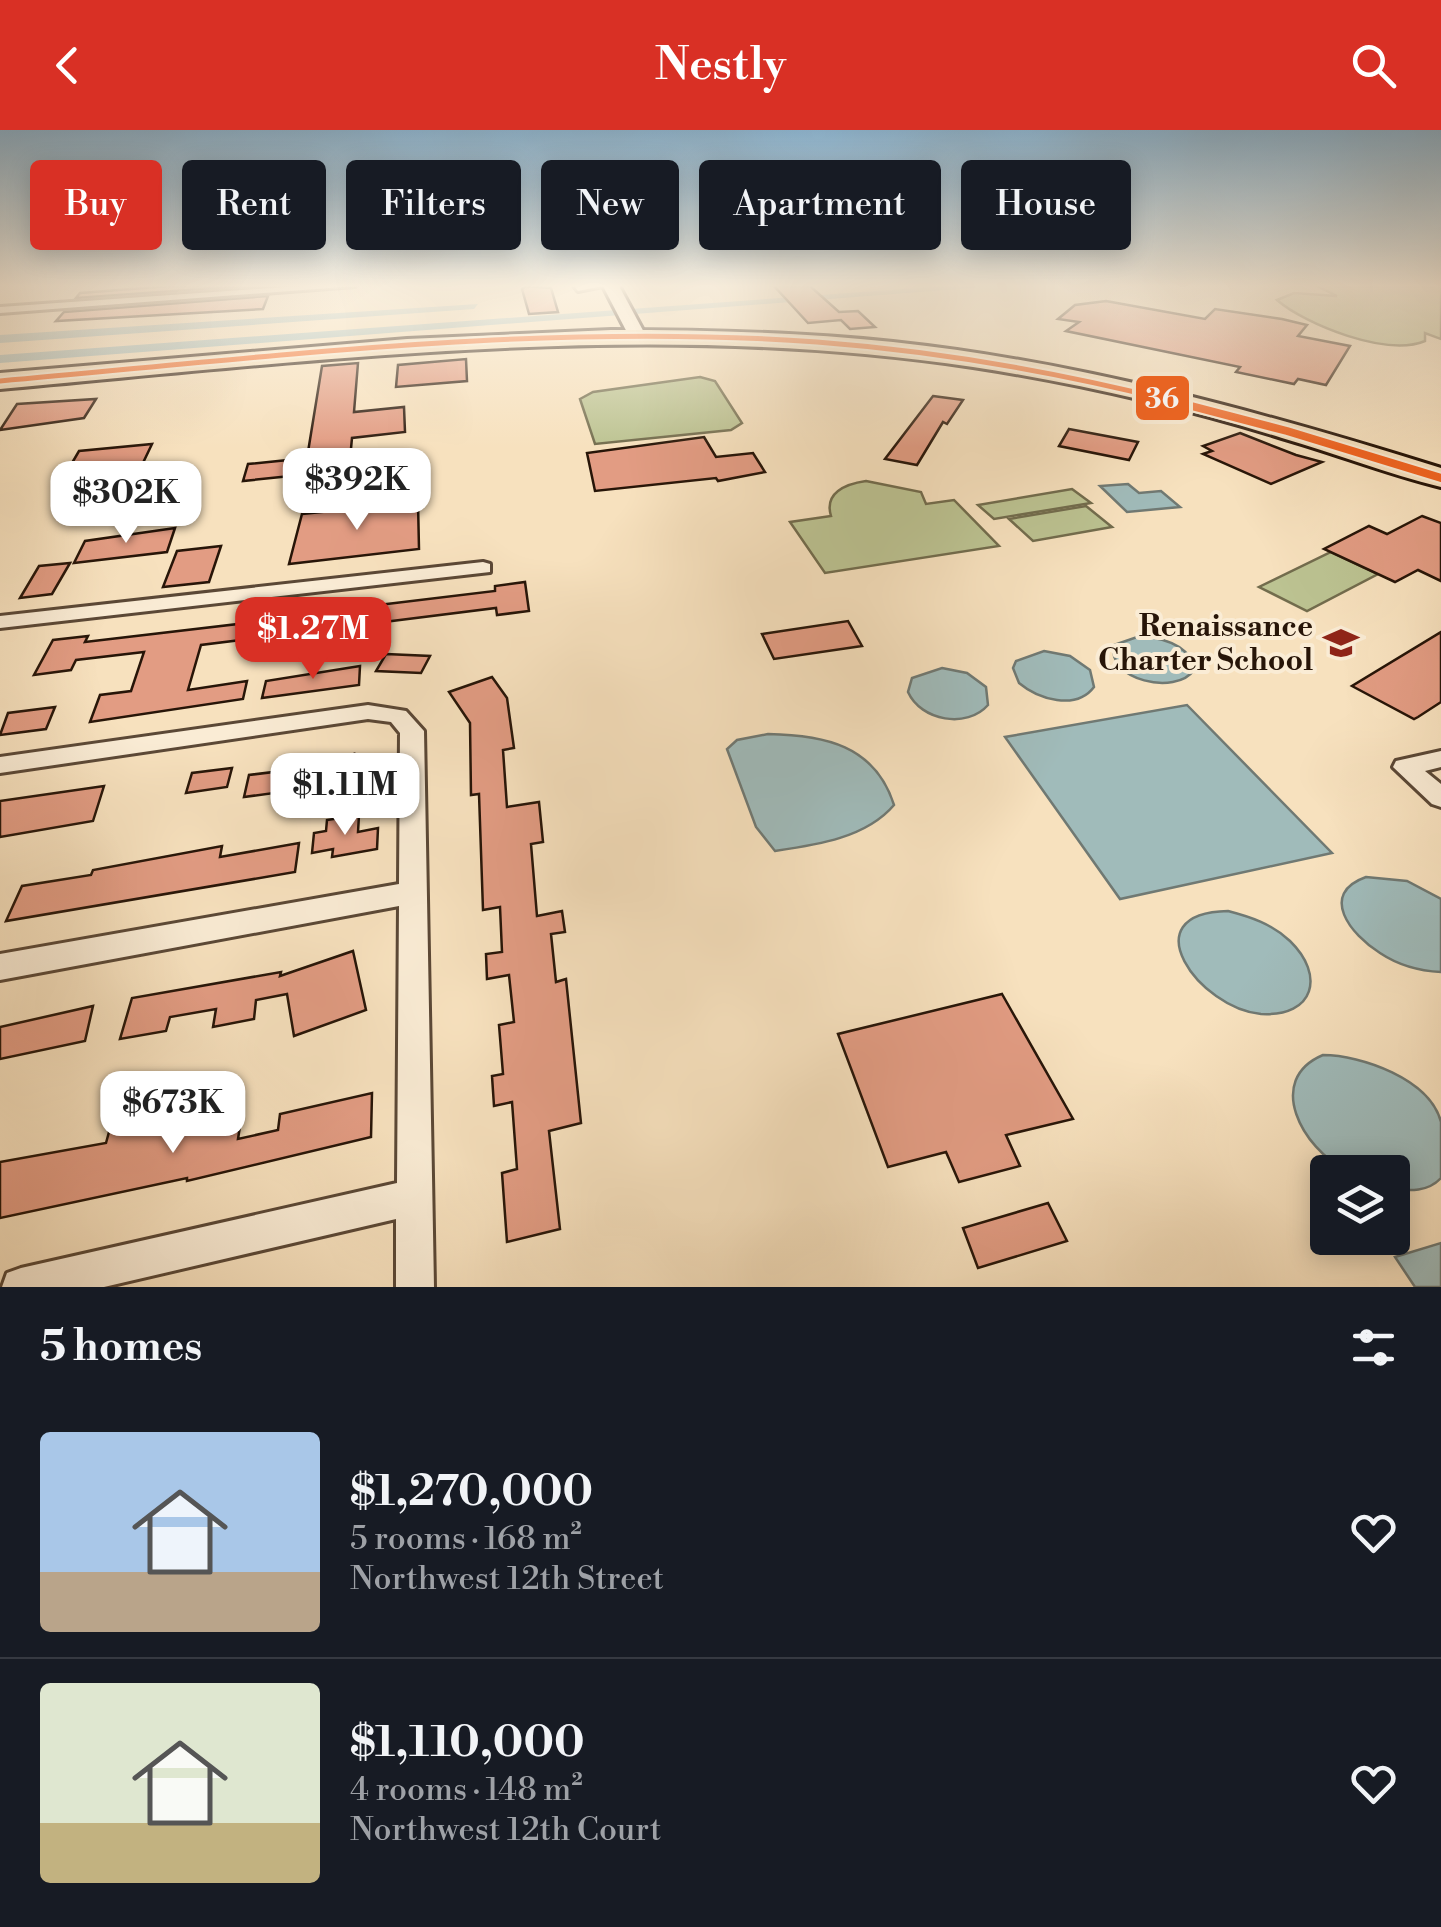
<!DOCTYPE html>
<meta charset="utf-8">
<style>
:root{--surface:#171b24;--page:#242831;--text:#f1f3f6;--muted:#9ea1a6;--line:#363941;--accent:#d93025}
body{margin:0;font-family:"Libre Bodoni",serif;background:var(--page);color:var(--text);height:100vh;display:flex;flex-direction:column;font-size:38px;white-space:nowrap}
*{box-sizing:border-box;margin:0}
p{font-size:32px;color:var(--muted)}
.icon{flex:none;width:55px;height:55px;fill:none;stroke:currentColor;stroke-width:2;stroke-linecap:round;stroke-linejoin:round}
.map{position:relative;height:1157px;overflow:hidden}
.sheet{display:flex;flex-direction:column;background:var(--surface);flex:1}
.sheet>*{flex:none}
.top-card{position:absolute;left:30px;top:30px;width:1382px;height:90px;display:flex;gap:20px}
.tools{position:absolute;left:1310px;top:1025px;display:grid;gap:20px}
.tools a{display:grid;place-items:center;width:100px;height:100px;border-radius:10px;background:var(--surface);box-shadow:0 5px 25px #0003;font-size:50px}
.price{position:absolute;translate:-50% -85px;padding:0 22px;border-radius:20px;background:#fff;color:#222;font-size:32px;line-height:65px;filter:drop-shadow(0 2px 5px #0008)}
.price::after{content:'';position:absolute;left:50%;top:60px;width:30px;height:22px;margin-left:-15px;background:inherit;clip-path:polygon(0 0,100% 0,50% 100%)}
.price.on{background:var(--accent);color:#fff}
ul{padding:0;list-style:none}
li{display:flex;align-items:center;gap:30px;height:250px;padding:0 40px}
li+li{border-top:2px solid var(--line)}
li span{display:grid;place-items:center;flex:none;width:280px;height:200px;border-radius:10px;color:#555}
li>.icon{margin-inline-start:auto}
span .icon{width:120px;height:120px;fill:#fffc;stroke-width:1}
li b{font-size:42px}
h2{display:flex;justify-content:space-between;align-items:center;height:120px;padding:0 40px;font-size:42px}
.chip{padding:0 35px;border-radius:10px;background:var(--surface);box-shadow:0 5px 25px #0003;font-size:35px;line-height:90px}
.chip.on{background:var(--accent);color:#fff}
header{display:flex;justify-content:space-between;align-items:center;height:130px;padding:0 40px;background:var(--accent);color:#fff;font-size:45px;font-weight:600}
.map>svg:first-child{display:block}
.green{fill:#bcc392;stroke:#726c4d;stroke-width:2.5}
.water{fill:#a0bbba;stroke:#707973;stroke-width:2.5}
.lines{fill:none;stroke-linecap:round;stroke-linejoin:round}
.canal{fill:#a0bbba;fill-rule:evenodd}
.building{fill:#e29c83;stroke:#271508;stroke-width:2.5}
.street-casing{stroke:#5b4836;stroke-width:6}
.secondary-casing{stroke:#271508;stroke-width:6}
.highway-casing{stroke:#271508;stroke-width:6}
.street{fill:#faecd5;fill-rule:evenodd}
.secondary{fill:#faecd5;fill-rule:evenodd}
.highway{fill:#f7e1be;fill-rule:evenodd}
.bus-1-far1-casing{stroke:#faecd5;stroke-width:9}
.bus-1-casing{stroke:#faecd5;stroke-width:12}
.bus-1-far1{stroke:#f26522;stroke-width:5}
.bus-1{stroke:#f26522;stroke-width:8}
.labels{text-anchor:middle;stroke-width:8;stroke-linejoin:round;paint-order:stroke}
.poi-label{font-size:30px;font-weight:bold;fill:#271508;stroke:#faecd5;text-anchor:end}
.line-badge{stroke:#faecd5;stroke-width:4}
.badge-label{font-size:28px;text-anchor:middle;font-weight:bold;fill:#fff}
</style>
<header><svg class="icon" aria-label="back" viewBox="0 0 24 24"><path d="M15 5l-7 7 7 7"/></svg>Nestly<svg class="icon" aria-label="search" viewBox="0 0 24 24"><circle cx="10" cy="10" r="6"/><path d="M15 15l6 6"/></svg></header>
<div class="map">
<svg width="1441" height="1157" viewBox="0 0 1441 1157">
<rect width="100%" height="100%" fill="#f7e1be"/>
<filter id="stains"><feTurbulence type="fractalNoise" baseFrequency=".002" numOctaves="4"/><feColorMatrix values="0 0 0 0 .2 0 0 0 0 .09 0 0 0 0 .02 0 0 0 .5 -.17"/></filter>
<radialGradient id="worn" r=".72"><stop offset=".6" stop-color="#630" stop-opacity="0"/><stop offset="1" stop-color="#630" stop-opacity=".3"/></radialGradient>
<g class="green">
<path d="M1317,156h124v53l-16,-6v8c-38,16 -119,-16 -148,-41l17,-7 43,3z"/>
<polygon points="700,247 715,251 742,293 731,300 595,314 580,269 593,262"/>
<path d="M866,351l55,11 5,12 28,-4 45,46 -174,27 -35,-51 41,-6c-7,-23 14,-32 35,-35z"/>
<polygon points="1072,359 1091,373 994,389 978,375"/>
<polygon points="1086,376 1112,397 1033,411 1009,389"/>
<polygon points="1331,422 1378,444 1307,481 1259,457"/>
</g>
<g class="water">
<polygon points="1128,354 1139,363 1161,361 1180,377 1127,382 1100,356"/>
<path d="M1140,506c22,2 51,9 54,34 -18,26 -88,10 -80,-25z"/>
<path d="M1044,521l26,5 20,14 4,17c-18,24 -56,12 -75,-4l-6,-15 3,-7z"/>
<path d="M942,538l25,5 19,14 2,18c-21,24 -67,16 -80,-13l4,-14z"/>
<polygon points="1187,575 1332,723 1120,769 1005,607"/>
<path d="M768,604c56,1 107,11 126,71 -28,33 -78,40 -119,46l-19,-24 -29,-78 10,-9z"/>
<path d="M1366,747l41,4 34,18v73c-21,-1 -43,-7 -61,-19 -29,-18 -62,-59 -14,-76z"/>
<path d="M1228,781c23,6 44,13 62,30 35,34 25,76 -29,73 -61,-5 -132,-101 -33,-103z"/>
<path d="M1323,925c38,0 107,24 118,67 0,16 0,40 0,56 -13,14 -31,13 -48,11l-1,-17c-14,0 -34,4 -46,-2 -43,-21 -82,-90 -23,-115z"/>
<polygon points="1441,1113 1441,1157 1415,1157 1395,1127"/>
</g>
<g class="lines">
<g class="canal">
<polygon points="945,156 997,156 0,233 0,225"/>
<polygon points="478,174 474,179 0,213 0,205"/>
</g>
</g>
<g class="building">
<polygon points="169,156 244,156 76,168 80,163"/>
<polygon points="526,156 551,158 558,182 529,184 522,159"/>
<polygon points="774,156 810,156 839,182 858,181 875,197 850,199 841,190 808,193"/>
<polygon points="268,166 263,179 56,191 64,182"/>
<polygon points="1106,171 1205,189 1215,179 1282,189 1307,195 1298,206 1350,216 1326,255 1298,249 1294,254 1236,242 1240,237 1066,201 1079,192 1058,189 1075,175"/>
<polygon points="466,229 467,251 396,257 398,235"/>
<polygon points="358,233 354,282 404,277 405,302 352,308 349,340 243,351 248,334 307,328 322,236"/>
<polygon points="933,266 963,270 947,294 943,292 917,335 885,329"/>
<polygon points="96,269 84,288 0,300 17,274"/>
<polygon points="1069,299 1138,312 1129,330 1059,316"/>
<polygon points="1240,303 1296,325 1322,332 1271,354 1203,324 1212,321 1203,316"/>
<polygon points="704,307 716,327 753,323 765,342 718,351 716,348 595,361 587,323"/>
<polygon points="152,314 141,337 65,345 79,321"/>
<polygon points="418,372 419,419 289,434 302,384"/>
<polygon points="1422,386 1441,393 1441,451 1418,440 1395,452 1324,419 1369,396 1387,404"/>
<polygon points="175,398 167,422 74,433 85,411"/>
<polygon points="221,416 209,452 163,457 177,421"/>
<polygon points="70,433 52,464 20,468 39,436"/>
<polygon points="525,452 529,481 497,485 496,478 272,506 273,515 239,519 241,510 201,515 188,560 247,551 243,569 90,592 100,565 131,561 144,522 76,530 71,540 34,545 53,510 88,506 85,512 246,493 248,486 338,475 337,480 495,461 495,456"/>
<polygon points="848,491 862,516 774,529 762,504"/>
<polygon points="1441,502 1441,572 1418,587 1414,589 1352,556"/>
<polygon points="386,524 430,526 421,543 376,541"/>
<polygon points="360,536 359,555 262,568 266,551"/>
<polygon points="492,547 507,568 514,618 503,620 507,677 539,672 543,712 531,714 537,786 562,781 565,802 551,804 556,852 566,849 581,993 549,1001 560,1099 507,1112 502,1043 517,1039 512,972 494,976 492,946 503,944 499,895 514,892 509,845 487,849 486,824 502,822 500,777 483,780 479,664 471,665 470,593 449,562"/>
<polygon points="55,577 46,599 0,605 8,583"/>
<polygon points="354,624 353,644 327,651 323,633"/>
<polygon points="304,625 296,660 244,667 249,645 281,641 284,628"/>
<polygon points="232,638 227,657 186,663 192,643"/>
<polygon points="104,656 93,691 0,707 0,671"/>
<polygon points="359,685 358,702 378,698 377,719 332,727 333,719 312,723 314,703 326,701 327,690"/>
<polygon points="299,713 295,742 6,791 22,756 91,745 93,740 222,716 220,727"/>
<polygon points="353,821 366,880 294,906 287,864 256,870 254,889 213,897 216,879 170,887 166,901 120,909 132,868 281,842 280,846"/>
<polygon points="1002,864 1073,989 1006,1005 1020,1036 959,1052 946,1022 888,1037 838,904"/>
<polygon points="93,876 85,911 0,929 0,897"/>
<polygon points="372,963 371,1007 187,1051 187,1048 0,1088 0,1032 106,1013 109,1002 170,989 166,1007 241,990 238,1009 278,1000 280,984"/>
<polygon points="1048,1073 1067,1111 978,1138 963,1098"/>
</g>
<g class="lines">
<defs>
<g id="street">
<polygon points="300,156 355,156 0,183 0,177"/>
<polygon points="574,156 603,156 578,161"/>
<polygon points="483,432 490,434 490,442 0,498 0,486"/>
<polygon points="368,575 406,581 424,601 434,1157 396,1157 396,1089 104,1157 2,1157 7,1143 21,1138 397,1053 399,776 0,850 0,824 399,754 400,603 391,592 368,589 0,643 0,627"/>
<polygon points="1441,621 1441,637 1425,641 1441,654 1441,677 1432,674 1393,637 1396,631"/>
</g>
<polygon id="secondary" points="603,156 619,156 646,206 643,210 631,210"/>
<path id="highway" d="M611,200c94,0 188,2 282,12 187,20 369,70 548,126v19c-54,-13 -106,-34 -159,-49 -101,-31 -205,-55 -309,-71 -324,-49 -649,-7 -973,22v-16l407,-34z"/>
</defs>
<use href="#street" class="street-casing"/>
<use href="#secondary" class="secondary-casing"/>
<use href="#highway" class="highway-casing"/>
<use href="#street" class="street"/>
<use href="#secondary" class="secondary"/>
<use href="#highway" class="highway"/>
<defs>
<path id="bus-1-far1" d="M0,251c271,-24 544,-59 817,-39 118,9 235,29 351,58"/>
<polyline id="bus-1" points="1157,267 1287,301 1441,348"/>
</defs>
<use href="#bus-1-far1" class="bus-1-far1-casing"/>
<use href="#bus-1" class="bus-1-casing"/>
<use href="#bus-1-far1" class="bus-1-far1"/>
<use href="#bus-1" class="bus-1"/>
</g>
<linearGradient id="sky" x2="0" y2="1"><stop stop-color="#8bb7d6"/><stop offset="0.49" stop-color="#fbf2e2"/><stop offset="1" stop-color="#fbf2e2" stop-opacity="0"/></linearGradient>
<rect width="1441" height="318" fill="url(#sky)"/>
<defs>
<symbol id="school-bare" viewBox="-9 -9 18 18"><path d="M0-5L7-2L0 1L-7-2ZM-4 1L0 2.5L4 1V4Q0 6-4 4Z" fill="#8f2418" stroke="#faecd5" stroke-width="2.5" paint-order="stroke"/></symbol>
</defs>
<g fill-rule="evenodd">
<use href="#school-bare" x="1316" y="488" width="50" height="50"/>
</g>
<g class="labels">
<g class="poi-label">
<text x="1313" y="506">Renaissance<tspan x="1313" dy="34">Charter School</tspan></text>
</g>
</g>
<rect class="line-badge" x="1134" y="244" width="57" height="48" rx="10" fill="#f26522"/>
<g class="badge-label">
<text x="1162" y="278">36</text>
</g>
<rect width="100%" height="100%" filter="url(#stains)"/>
<rect width="100%" height="100%" fill="url(#worn)"/>
</svg>
<div class="tools">
<a><svg class="icon" aria-label="layers" viewBox="0 0 24 24"><path d="M12 4l9 5-9 5-9-5zM3 14l9 5 9-5"/></svg></a>
</div>
<b class="price" style="left:357px;top:403px">$392K</b>
<b class="price" style="left:126px;top:416px">$302K</b>
<b class="price on" style="left:313px;top:552px">$1.27M</b>
<b class="price" style="left:345px;top:708px">$1.11M</b>
<b class="price" style="left:173px;top:1026px">$673K</b>
<div class="top-card">
<a class="chip on">Buy</a>
<a class="chip">Rent</a>
<a class="chip">Filters</a>
<a class="chip">New</a>
<a class="chip">Apartment</a>
<a class="chip">House</a>
</div>
</div>
<section class="sheet">
<h2>5 homes<svg class="icon" aria-label="filters" viewBox="0 0 24 24"><path d="M4 7h16M4 17h16"/><circle cx="9" cy="7" r="2"/><circle cx="15" cy="17" r="2"/></svg></h2>
<ul>
<li><span style="background:linear-gradient(#a9c7e8 70%,#b9a48a 0)"><svg class="icon" aria-label="home" viewBox="0 0 24 24"><path d="M3 11l9-7 9 7M6 9v11h12V9"/></svg></span><div><b>$1,270,000</b><p>5 rooms · 168 m²</p><p>Northwest 12th Street</p></div><svg class="icon" aria-label="heart" viewBox="0 0 24 24"><path d="M12 20l-8-8c-3-5 5-10 8-4 3-6 11-1 8 4z"/></svg></li>
<li><span style="background:linear-gradient(#dfe7d0 70%,#c2b280 0)"><svg class="icon" aria-label="home" viewBox="0 0 24 24"><path d="M3 11l9-7 9 7M6 9v11h12V9"/></svg></span><div><b>$1,110,000</b><p>4 rooms · 148 m²</p><p>Northwest 12th Court</p></div><svg class="icon" aria-label="heart" viewBox="0 0 24 24"><path d="M12 20l-8-8c-3-5 5-10 8-4 3-6 11-1 8 4z"/></svg></li>
</ul>
</section>
